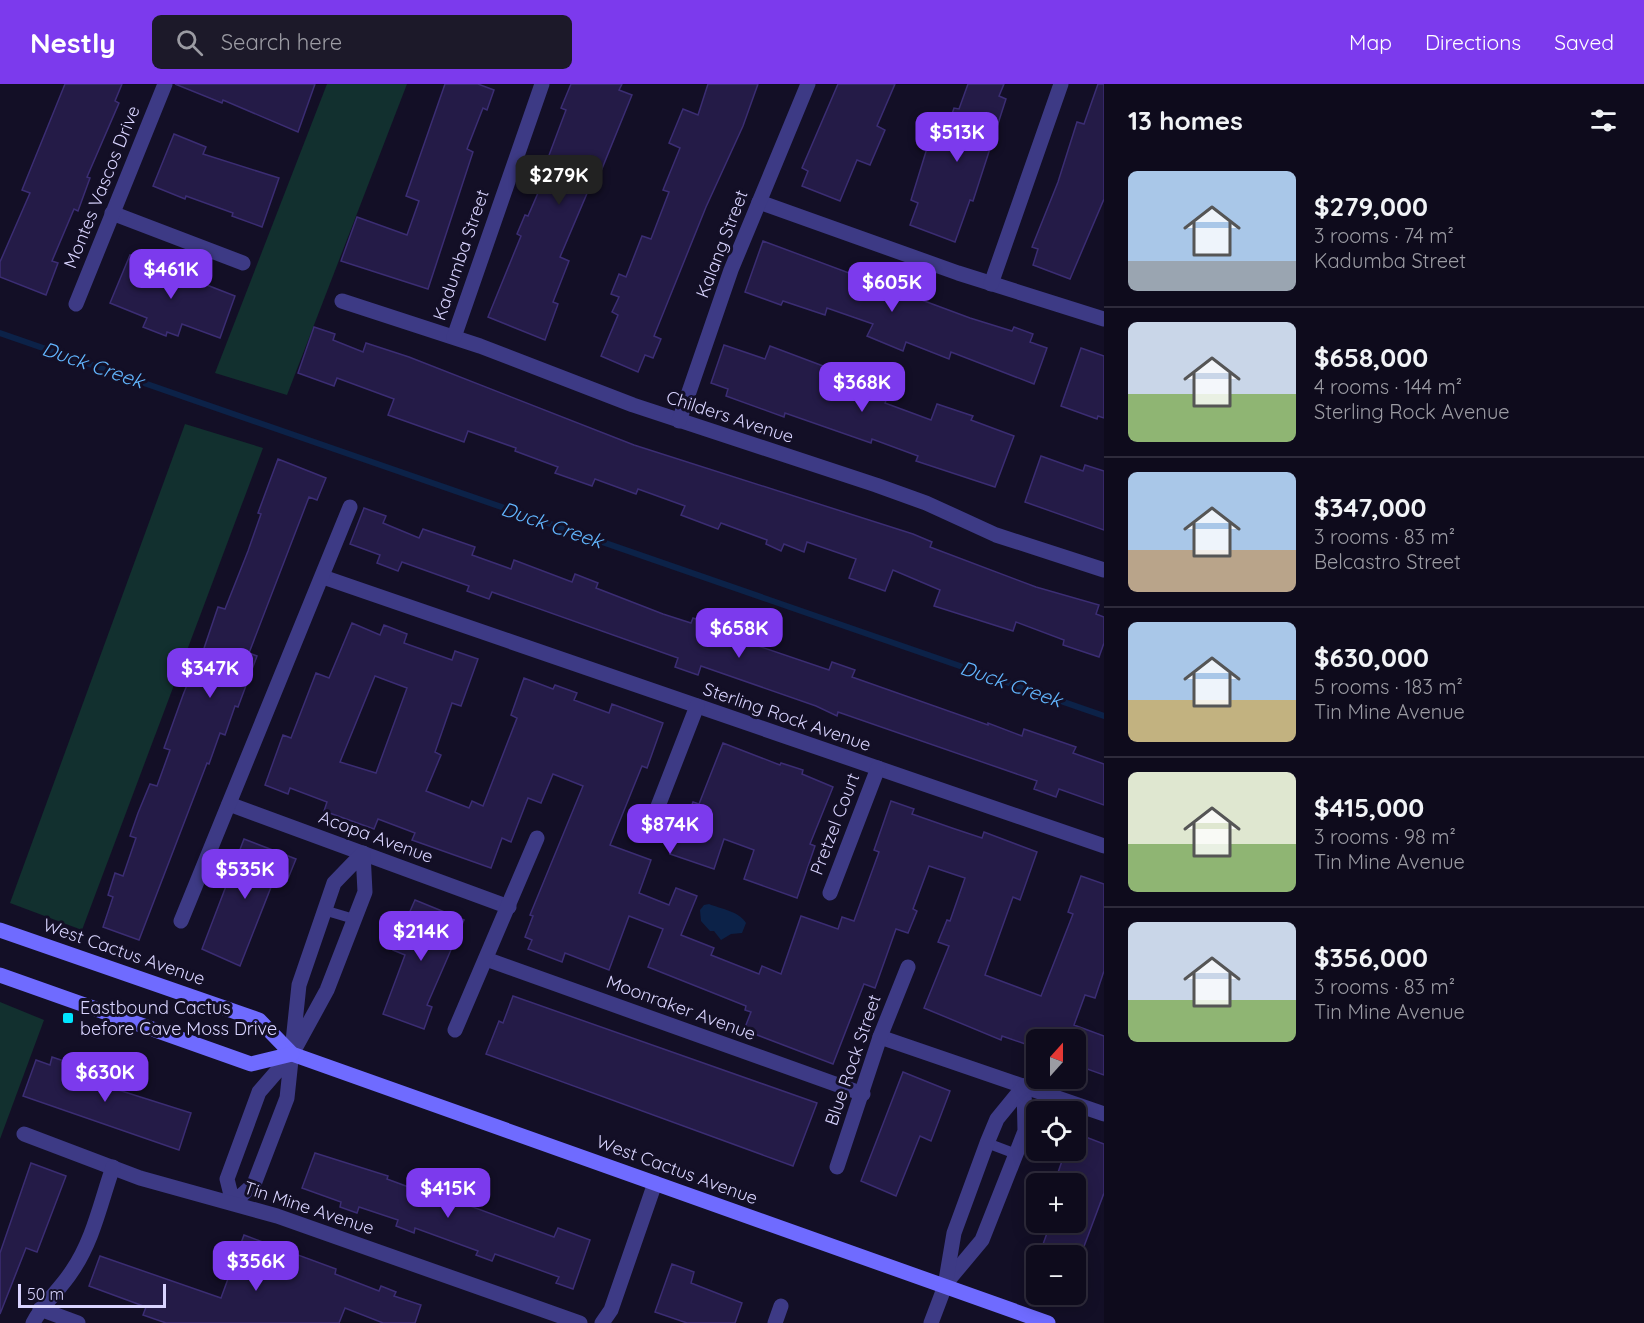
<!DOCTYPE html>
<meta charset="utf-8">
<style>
:root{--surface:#0e0b1c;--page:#1c1929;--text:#f1f3f6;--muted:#9b9ba3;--line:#2e2b3b;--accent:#7c3aed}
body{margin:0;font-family:Quicksand,sans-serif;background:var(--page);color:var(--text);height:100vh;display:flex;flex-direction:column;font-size:22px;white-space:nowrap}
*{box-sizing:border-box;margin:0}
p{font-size:20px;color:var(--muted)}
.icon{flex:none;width:33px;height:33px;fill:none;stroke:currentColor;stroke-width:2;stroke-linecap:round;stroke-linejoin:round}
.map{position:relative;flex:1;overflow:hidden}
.drawer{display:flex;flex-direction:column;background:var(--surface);width:540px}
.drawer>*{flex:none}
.needle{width:39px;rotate:21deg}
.buttons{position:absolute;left:1026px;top:945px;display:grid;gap:12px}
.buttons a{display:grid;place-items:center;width:60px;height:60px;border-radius:9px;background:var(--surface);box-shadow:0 3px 15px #0003,0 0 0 2px var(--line);font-size:30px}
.scale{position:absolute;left:18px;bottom:15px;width:148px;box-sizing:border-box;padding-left:6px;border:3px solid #d9d4ff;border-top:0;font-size:16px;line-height:21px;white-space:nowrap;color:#d9d4ff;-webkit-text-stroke:4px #130f26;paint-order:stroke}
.price{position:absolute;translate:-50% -51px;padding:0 14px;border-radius:12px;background:var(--accent);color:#fff;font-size:20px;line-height:39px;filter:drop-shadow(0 2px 3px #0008)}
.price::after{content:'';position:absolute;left:50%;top:36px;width:18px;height:14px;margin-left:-9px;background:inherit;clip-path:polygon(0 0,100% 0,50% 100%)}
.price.selected{background:#222;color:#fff}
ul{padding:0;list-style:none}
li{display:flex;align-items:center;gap:18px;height:150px;padding:0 24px}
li+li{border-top:2px solid var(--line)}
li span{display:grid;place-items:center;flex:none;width:168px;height:120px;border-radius:9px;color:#555}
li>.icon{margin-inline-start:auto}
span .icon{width:72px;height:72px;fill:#fffc;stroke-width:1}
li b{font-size:26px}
h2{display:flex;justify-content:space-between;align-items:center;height:72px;padding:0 24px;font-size:26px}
header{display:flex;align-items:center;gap:36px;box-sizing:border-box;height:84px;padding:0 30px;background:var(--accent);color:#fff}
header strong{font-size:28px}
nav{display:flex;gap:33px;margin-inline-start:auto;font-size:21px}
.search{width:420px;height:54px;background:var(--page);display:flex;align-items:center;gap:15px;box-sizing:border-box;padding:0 21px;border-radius:9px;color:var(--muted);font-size:22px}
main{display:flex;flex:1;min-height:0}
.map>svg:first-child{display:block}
.green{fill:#12302f}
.water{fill:#0c2248}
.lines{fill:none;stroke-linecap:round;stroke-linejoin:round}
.stream{stroke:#0c2248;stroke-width:6}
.building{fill:#241b47;stroke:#3b2d73;stroke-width:1.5;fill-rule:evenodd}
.lane{stroke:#3d3a85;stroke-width:10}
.street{stroke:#3d3a85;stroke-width:15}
.secondary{stroke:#6f6bff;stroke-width:15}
.poi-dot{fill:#00e5ff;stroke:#130f26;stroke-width:2}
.labels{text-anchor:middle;stroke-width:6;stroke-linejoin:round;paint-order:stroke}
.street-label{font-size:18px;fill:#d9d4ff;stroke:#130f26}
.poi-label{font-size:18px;fill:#d9d4ff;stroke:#130f26;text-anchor:start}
.water-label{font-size:20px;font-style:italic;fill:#62b6ff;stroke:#130f26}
</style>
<header>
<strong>Nestly</strong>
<div class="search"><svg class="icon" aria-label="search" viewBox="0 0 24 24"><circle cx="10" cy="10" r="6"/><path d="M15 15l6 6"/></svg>Search here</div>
<nav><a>Map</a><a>Directions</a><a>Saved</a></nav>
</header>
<main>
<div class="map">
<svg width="1104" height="1239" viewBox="0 0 1104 1239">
<rect width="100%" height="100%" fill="#130f26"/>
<g class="green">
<polygon points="327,0 407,0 287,311 215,289"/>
<polygon points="185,340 263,364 82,846 10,819"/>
<polygon points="0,918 44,936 0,1055"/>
</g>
<path class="water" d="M709,820c12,5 30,7 37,19l-4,10 -11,1 -10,6 -7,-9h-4l-9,-10 -1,-11 4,-5z"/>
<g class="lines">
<polyline class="stream" points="0,249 1104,632"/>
</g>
<g class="building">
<polygon points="65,0 122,0 115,17 119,19 87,93 90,94 78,127 74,125 52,177 58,179 46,211 0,193 0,178 30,109 22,106"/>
<polygon points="175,0 315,0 298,48 223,16 222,19"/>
<polygon points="445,0 478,0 494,6 487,26 483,24 467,65 473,68 428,205 341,177 357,133 407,151 419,117 406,112"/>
<polygon points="571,0 622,0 619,6 632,11 601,87 597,86 560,173 569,177 553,218 558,220 545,256 488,233 521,152 517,150 525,131 528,132 544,95 538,92 546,73 548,74 566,26 561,24"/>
<polygon points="708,0 758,0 743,42 706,123 654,252 661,255 653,274 645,271 638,288 601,272 618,231 612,228 619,213 611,210 619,190 626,193 642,152 651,155 669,108 663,106 680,64 669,59 683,25 698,31"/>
<polygon points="838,0 895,0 877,42 885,46 870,81 857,76 840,117 802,102 808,87 802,84"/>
<polygon points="968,0 1004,0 999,12 1006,15 973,117 970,116 955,158 910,141 918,119 911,116 928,61 940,65 954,24 959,25"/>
<polygon points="1098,0 1104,0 1104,115 1070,195 1033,181 1038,165 1032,163 1058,98 1077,38 1084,40"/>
<polygon points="174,50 206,63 203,70 279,94 262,143 232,132 233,129 186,112 185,115 153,102"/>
<polygon points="763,157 970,234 1012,247 1014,243 1033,250 1030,258 1047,264 1034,300 951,268 949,275 906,258 903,267 867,252 873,240 827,224 825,231 783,217 781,221 745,208"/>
<polygon points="130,171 235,212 220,254 182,240 178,252 167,248 166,252 143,243 147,234 110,219"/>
<polygon points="314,243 335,250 333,256 363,268 366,259 409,273 634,361 913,450 932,458 930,463 1036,503 1099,521 1096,530 1104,533 1104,559 1099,573 1063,561 1064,556 1016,538 1013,547 934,522 940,506 893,486 885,507 849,494 856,475 807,458 804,468 784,460 781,467 766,460 767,456 721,439 718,445 681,431 685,422 638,405 636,410 595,395 592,402 555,389 558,383 515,367 516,364 468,347 464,358 388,331 394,315 337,294 334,302 298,289"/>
<polygon points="724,261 765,275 770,262 847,291 844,299 887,314 885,319 931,336 937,320 973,332 971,336 1014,352 995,403 916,377 918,372 872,355 871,359 785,329 784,333 726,312 728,305 711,299"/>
<polygon points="1081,264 1104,272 1104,334 1098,332 1097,335 1061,322"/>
<polygon points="1041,372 1083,387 1085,381 1104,387 1104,446 1025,418"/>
<polygon points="278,375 326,394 317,416 309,413 249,569 257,572 238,623 235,622 225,651 220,649 209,680 207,679 139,856 103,843 113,813 108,811 115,789 123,792 136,754 130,752 138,729 150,700 157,702 170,666 164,664 183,611 195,581 198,582 218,523 225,525 248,467 261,430 258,429"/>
<polygon points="364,424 386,432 383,439 419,454 423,445 475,463 472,471 511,485 514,476 572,498 575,490 598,499 596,504 663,530 691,539 693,534 716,542 714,547 829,586 832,578 855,586 852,593 988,641 988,639 1022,652 1024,645 1076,663 1073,669 1104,680 1104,721 1059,705 1056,713 1034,705 1037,697 838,628 837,632 816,622 701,582 698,591 675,583 678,574 492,508 489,515 467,507 469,502 402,478 398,487 377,479 380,471 350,460"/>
<path d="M352,539l28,12 4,-10 23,9 -3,9 48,17 3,-9 23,8 -17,47 -9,-3 -17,49 6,3 -15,36 43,17 3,-7 11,5 34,-88 -6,-3 13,-37 29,11 2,-4 22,8 -3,7 35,13 3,-9 51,19 -16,45 -5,-2 -32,79 41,15 -12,33 30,12 7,-17 21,8 -16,39 33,13 -3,7 48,19 3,-8 19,8 20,-58 37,13 4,-12 12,4 25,-69 -5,-2 17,-49 23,8 -2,5 40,14 30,10 2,-6 53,20 -17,48 -7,-3 -28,78 56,21 32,-82 -5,-2 13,-36 23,8v87l-9,27 -10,-3 -11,30 30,11v39l-28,-10v-25h-42l-3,6 -29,-10 -1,4 -77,-32 25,-62 -11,-4 9,-22 3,1 15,-43 -36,-12 -16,43 4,2 -9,22 -12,-4 -21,59 -11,-4 -31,80 -89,-34 7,-18 -6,-2 1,-4 -98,-39 15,-38 -34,-13 -20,54 -44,-17 -3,9 -34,-13 4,-9 -7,-3 8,-21 -3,-1 53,-129 -30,-12 -12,29 -13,-5 -17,44 -9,-4 -11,30 -79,-28 3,-7 -37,-14 -4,10 -50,-18 3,-9 -37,-14 -2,6 -23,-9 18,-50 8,3 25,-65 13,5zM375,592l32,12 -31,85 -36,-11z"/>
<polygon points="723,659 780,681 781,679 803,686 802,690 833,703 810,760 815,762 797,814 744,795 754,766 724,755 714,785 670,770 678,746 682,747 693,718 699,720"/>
<polygon points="244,755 296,775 287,797 275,793 240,882 202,865"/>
<polygon points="415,816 464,836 427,921 432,923 424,945 383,930 405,871 393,866"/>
<polygon points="513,912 817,1019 793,1082 486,970 499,937 503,939"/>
<polygon points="52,973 73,980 72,984 111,998 109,1003 191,1029 179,1066 23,1012 36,976 50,981"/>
<polygon points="903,988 950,1007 931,1057 920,1052 896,1112 861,1097"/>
<polygon points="1078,1050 1104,1060 1104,1109 1077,1181 1076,1172 1066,1172 1042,1163 1051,1138 1076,1138 1076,1100 1054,1100 1062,1077 1066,1078 1071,1066 1076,1066"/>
<polygon points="315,1069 388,1092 387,1095 433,1112 435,1109 554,1153 558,1144 590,1156 573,1205 556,1199 559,1193 495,1170 492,1177 476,1171 478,1167 415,1144 414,1149 396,1142 398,1136 359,1123 357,1129 340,1123 341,1118 302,1104"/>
<polygon points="31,1079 66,1092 37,1168 26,1164 0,1230 0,1169"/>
<polygon points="244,1151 336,1185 335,1190 379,1207 381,1202 396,1208 394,1212 421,1221 415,1239 383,1239 345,1224 339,1239 166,1239 143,1231 146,1223 89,1202 100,1172 221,1214"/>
<polygon points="672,1180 694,1188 691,1199 742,1219 735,1239 687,1239 655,1228"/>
</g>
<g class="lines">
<g class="lane">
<polyline points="327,827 354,835"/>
<polyline points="987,1059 1016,1070"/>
</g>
<g class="street">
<polyline points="759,118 958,189 1104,235"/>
<polyline points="112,129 243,179"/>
<polyline points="991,200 1061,0"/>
<polyline points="342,217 480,262 633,321 876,401 926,419 996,451 1104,486"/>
<polyline points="76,220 165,0"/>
<polyline points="454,253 542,0"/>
<polyline points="679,337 731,186 808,0"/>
<polyline points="323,493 1104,762"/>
<polyline points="229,720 509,823"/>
<polyline points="648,748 697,622"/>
<polyline points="363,769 365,808 327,906 292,970 259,1008 227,1095 233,1119 254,1100 287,1014 299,901 334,799 363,769"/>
<polyline points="830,809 878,684"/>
<polyline points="181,837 350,423"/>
<polyline points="486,875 863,1010"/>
<polyline points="455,946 537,754"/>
<polyline points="880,953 1104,1030"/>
<polyline points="24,1050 140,1094 277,1132 580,1239"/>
<polyline points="837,1083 880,953 908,883"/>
<polyline points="946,1199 982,1156 1016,1070 1025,1047 1024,1002"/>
<polyline points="40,1225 78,1239"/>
<path d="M33,1239c10,-20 27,-33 39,-52 21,-30 29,-70 41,-104"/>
<polyline points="602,1239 611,1226 655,1099"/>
<polyline points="775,1239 781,1222"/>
<polyline points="931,1239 945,1202 954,1149 987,1059 997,1035 1024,1002"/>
</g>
<g class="secondary">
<polyline points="0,846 259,936 292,970 1048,1239"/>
<polyline points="0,891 251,980 292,970"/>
</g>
</g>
<rect class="poi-dot" x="62" y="928" width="12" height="12" rx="3"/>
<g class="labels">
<g class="street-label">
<text transform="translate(102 103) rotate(-68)" y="6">Montes Vascos Drive</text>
<text transform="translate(722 160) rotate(-69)" y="6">Kalang Street</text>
<text transform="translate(461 171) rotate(-71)" y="6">Kadumba Street</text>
<text transform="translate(730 333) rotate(18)" y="6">Childers Avenue</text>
<text transform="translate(787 633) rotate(19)" y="6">Sterling Rock Avenue</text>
<text transform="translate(835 740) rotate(-69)" y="6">Pretzel Court</text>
<text transform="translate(376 753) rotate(20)" y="6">Acopa Avenue</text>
<text transform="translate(124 868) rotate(19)" y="6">West Cactus Avenue</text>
<text transform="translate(681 924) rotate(20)" y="6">Moonraker Avenue</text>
<text transform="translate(853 976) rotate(-71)" y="6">Blue Rock Street</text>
<text transform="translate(677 1086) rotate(20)" y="6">West Cactus Avenue</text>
<text transform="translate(309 1124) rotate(18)" y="6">Tin Mine Avenue</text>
</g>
<g class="poi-label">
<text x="80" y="930">Eastbound Cactus<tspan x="80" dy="21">before Cave Moss Drive</tspan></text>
</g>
<g class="water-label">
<text transform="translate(93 281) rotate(19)" y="7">Duck Creek</text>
<text transform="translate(552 441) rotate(19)" y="7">Duck Creek</text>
<text transform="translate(1011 600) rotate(19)" y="7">Duck Creek</text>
</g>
</g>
</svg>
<div class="buttons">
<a><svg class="needle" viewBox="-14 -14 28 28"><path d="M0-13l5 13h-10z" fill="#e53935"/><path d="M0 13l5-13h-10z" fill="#9b9ba3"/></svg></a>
<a><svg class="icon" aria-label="locate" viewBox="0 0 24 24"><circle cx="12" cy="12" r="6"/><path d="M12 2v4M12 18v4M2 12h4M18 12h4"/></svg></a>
<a>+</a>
<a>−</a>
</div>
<div class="scale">50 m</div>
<b class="price" style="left:957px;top:79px">$513K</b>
<b class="price selected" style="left:559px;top:122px">$279K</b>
<b class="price" style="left:171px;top:216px">$461K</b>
<b class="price" style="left:892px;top:229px">$605K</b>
<b class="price" style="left:862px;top:329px">$368K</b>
<b class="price" style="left:739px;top:575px">$658K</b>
<b class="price" style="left:210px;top:615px">$347K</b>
<b class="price" style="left:670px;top:771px">$874K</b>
<b class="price" style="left:245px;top:816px">$535K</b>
<b class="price" style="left:421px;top:878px">$214K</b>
<b class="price" style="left:105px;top:1019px">$630K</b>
<b class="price" style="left:448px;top:1135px">$415K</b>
<b class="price" style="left:256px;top:1208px">$356K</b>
</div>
<section class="drawer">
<h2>13 homes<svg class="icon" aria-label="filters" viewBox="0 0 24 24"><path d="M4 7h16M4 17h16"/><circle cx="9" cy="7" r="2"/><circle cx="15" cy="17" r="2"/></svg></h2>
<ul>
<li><span style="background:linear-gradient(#a9c7e8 75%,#9aa5b1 0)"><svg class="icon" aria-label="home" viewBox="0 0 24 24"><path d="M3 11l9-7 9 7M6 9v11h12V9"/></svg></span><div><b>$279,000</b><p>3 rooms · 74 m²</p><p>Kadumba Street</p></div></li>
<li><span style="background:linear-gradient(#c9d6e8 60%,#8fb573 0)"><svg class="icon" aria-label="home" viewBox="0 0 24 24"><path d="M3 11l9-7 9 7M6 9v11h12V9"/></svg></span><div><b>$658,000</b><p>4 rooms · 144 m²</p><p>Sterling Rock Avenue</p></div></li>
<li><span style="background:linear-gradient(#a9c7e8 65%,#b9a48a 0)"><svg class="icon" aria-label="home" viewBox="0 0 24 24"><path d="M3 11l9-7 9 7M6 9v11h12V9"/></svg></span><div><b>$347,000</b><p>3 rooms · 83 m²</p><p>Belcastro Street</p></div></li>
<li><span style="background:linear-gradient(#a9c7e8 65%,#c2b280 0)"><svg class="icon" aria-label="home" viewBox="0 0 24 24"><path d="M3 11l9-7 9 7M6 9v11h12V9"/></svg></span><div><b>$630,000</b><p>5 rooms · 183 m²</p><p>Tin Mine Avenue</p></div></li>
<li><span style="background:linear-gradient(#dfe7d0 60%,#8fb573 0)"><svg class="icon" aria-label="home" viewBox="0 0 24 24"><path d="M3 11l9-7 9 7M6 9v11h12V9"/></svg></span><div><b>$415,000</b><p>3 rooms · 98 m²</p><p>Tin Mine Avenue</p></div></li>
<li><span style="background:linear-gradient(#c9d6e8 65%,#8fb573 0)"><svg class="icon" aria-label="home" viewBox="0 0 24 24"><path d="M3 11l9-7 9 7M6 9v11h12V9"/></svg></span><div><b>$356,000</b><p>3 rooms · 83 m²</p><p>Tin Mine Avenue</p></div></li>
</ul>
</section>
</main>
